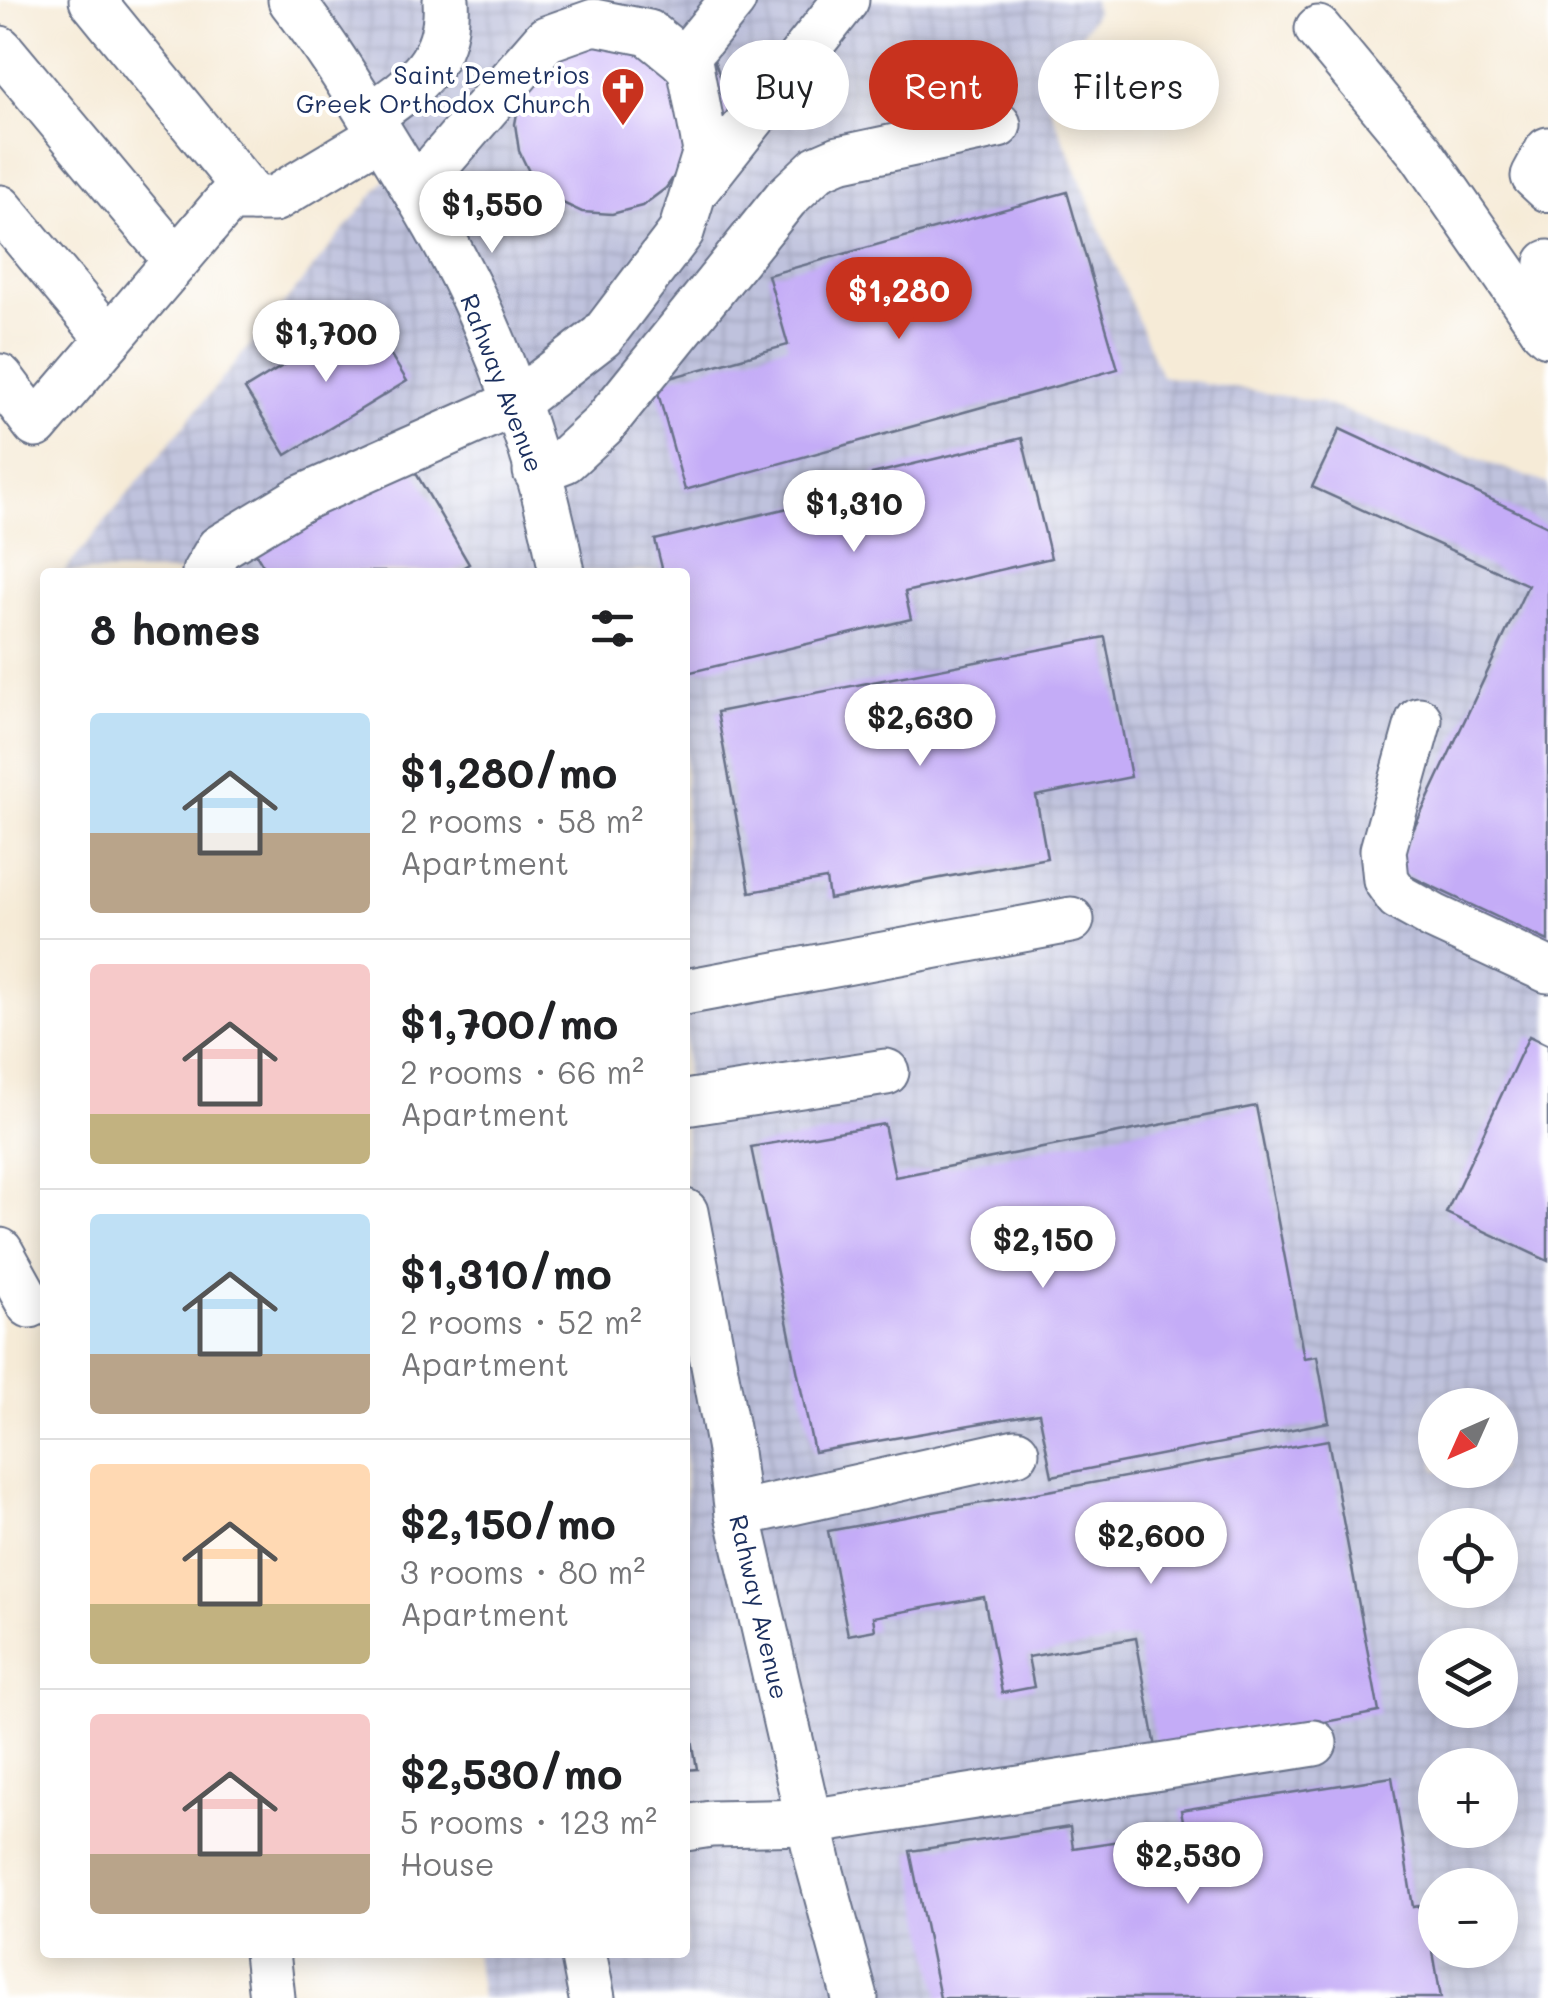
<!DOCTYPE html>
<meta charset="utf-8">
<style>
:root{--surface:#fff;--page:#f6f6f6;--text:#202124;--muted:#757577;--line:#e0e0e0;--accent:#c8321e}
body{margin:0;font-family:Mali,sans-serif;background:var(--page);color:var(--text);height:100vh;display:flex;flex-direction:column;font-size:38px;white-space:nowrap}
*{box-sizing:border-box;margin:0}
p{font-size:32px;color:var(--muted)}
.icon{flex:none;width:55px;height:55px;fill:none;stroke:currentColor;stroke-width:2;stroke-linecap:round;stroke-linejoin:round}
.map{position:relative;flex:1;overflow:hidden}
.side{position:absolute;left:40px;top:568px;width:650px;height:1390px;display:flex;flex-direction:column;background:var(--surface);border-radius:10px;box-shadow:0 5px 25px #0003}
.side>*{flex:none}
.top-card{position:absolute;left:720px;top:40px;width:678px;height:90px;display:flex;gap:20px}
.needle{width:65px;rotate:225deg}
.tools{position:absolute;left:1418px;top:1388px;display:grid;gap:20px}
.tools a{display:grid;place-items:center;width:100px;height:100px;border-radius:50%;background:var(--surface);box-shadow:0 5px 25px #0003;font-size:50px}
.price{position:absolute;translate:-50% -85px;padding:0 22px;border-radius:35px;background:#fff;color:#222;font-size:32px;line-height:65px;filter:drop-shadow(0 2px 5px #0008)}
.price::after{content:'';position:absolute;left:50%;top:60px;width:30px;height:22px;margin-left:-15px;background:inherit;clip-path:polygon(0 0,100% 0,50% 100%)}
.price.on{background:var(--accent);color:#fff}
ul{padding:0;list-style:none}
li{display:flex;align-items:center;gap:30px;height:250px;padding:0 50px}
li+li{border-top:2px solid var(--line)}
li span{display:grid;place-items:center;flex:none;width:280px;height:200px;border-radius:10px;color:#555}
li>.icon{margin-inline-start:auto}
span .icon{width:120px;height:120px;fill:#fffc;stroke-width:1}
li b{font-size:42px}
h2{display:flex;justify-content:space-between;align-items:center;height:120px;padding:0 50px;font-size:42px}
.pill{padding:0 35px;border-radius:45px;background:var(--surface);box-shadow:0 5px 25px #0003;font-size:35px;line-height:90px}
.pill.on{background:var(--accent);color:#fff}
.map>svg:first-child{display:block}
.industrial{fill:url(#industrial-grid);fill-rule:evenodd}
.building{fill:#c4acf7}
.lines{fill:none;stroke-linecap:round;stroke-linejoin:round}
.minor-casing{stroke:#687188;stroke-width:49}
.minor{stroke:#fff;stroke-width:45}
.labels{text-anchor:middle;stroke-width:8;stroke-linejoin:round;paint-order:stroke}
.poi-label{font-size:25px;fill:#1b2f5e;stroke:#fff;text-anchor:end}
.street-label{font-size:25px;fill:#1b2f5e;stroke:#fff}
</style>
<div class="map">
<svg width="1548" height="1998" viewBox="0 0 1548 1998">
<defs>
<pattern id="industrial-grid" width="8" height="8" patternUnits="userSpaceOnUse" patternTransform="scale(2.5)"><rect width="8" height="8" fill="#bfc2dd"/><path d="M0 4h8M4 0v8" fill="none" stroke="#a4a7c0"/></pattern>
</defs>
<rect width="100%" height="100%" fill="#fff"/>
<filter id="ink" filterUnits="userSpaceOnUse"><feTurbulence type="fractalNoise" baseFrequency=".01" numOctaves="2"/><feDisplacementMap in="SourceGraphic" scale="20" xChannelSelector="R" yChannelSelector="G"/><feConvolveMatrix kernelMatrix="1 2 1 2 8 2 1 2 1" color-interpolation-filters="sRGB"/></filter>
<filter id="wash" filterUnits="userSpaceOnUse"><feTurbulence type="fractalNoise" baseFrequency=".0048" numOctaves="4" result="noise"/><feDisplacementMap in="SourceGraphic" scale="40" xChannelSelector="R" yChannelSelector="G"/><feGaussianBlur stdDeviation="2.25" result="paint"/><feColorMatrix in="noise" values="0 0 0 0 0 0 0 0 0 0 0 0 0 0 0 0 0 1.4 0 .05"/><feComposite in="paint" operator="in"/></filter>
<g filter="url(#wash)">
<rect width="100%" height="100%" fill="#f6ebd7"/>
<path class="industrial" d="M291,0h802l3,12 -52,80 117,284 159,26 228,82v1514h-1067l-6,-45 210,-1v-1380h-621l335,-409zM1435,1405h65v65h-65zM1435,1525h65v65h-65zM1435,1645h65v65h-65zM1435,1765h65v65h-65zM1435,1885h65v65h-65z"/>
<g id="blocks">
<g class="building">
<polygon points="578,41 713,57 727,95 730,133 683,163 666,188 642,206 612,214 582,212 554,199 532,178 519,151 515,124 520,97 533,73"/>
<polygon points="1067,192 1118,369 685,490 655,382 788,345 768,275"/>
<polygon points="366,315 407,381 286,455 245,389"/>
<polygon points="1340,429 1548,526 1548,941 1395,869 1528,585 1312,487"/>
<polygon points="1022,438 1051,558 905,592 911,619 687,673 685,572 663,572 655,540 875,487 872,474"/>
<polygon points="410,463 469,564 455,572 267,572 255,552"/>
<polygon points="1105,637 1131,777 1036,796 1047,858 829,899 826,879 750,892 717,712"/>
<polygon points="1529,1036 1548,1045 1548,1261 1446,1213"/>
<polygon points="1256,1106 1304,1358 1317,1356 1329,1422 1052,1476 1039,1413 814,1452 751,1147 884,1124 895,1177"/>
<polygon points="1328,1440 1379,1712 1157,1753 1136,1638 1028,1657 1034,1687 1002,1693 984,1597 873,1617 875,1630 848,1635 828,1531"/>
<polygon points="685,1697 697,1769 685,1770"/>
<polygon points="1392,1777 1413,1907 1425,1905 1441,1998 940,1998 910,1851 1070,1827 1073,1848 1185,1831 1181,1810"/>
</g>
</g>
</g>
<g filter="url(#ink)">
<use href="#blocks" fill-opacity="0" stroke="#687188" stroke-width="2.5"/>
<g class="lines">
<defs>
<g id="minor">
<polyline points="92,0 254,199"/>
<path d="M291,0c33,42 61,87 89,133 37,60 75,121 103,186 35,80 63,168 79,253"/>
<polyline points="1318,29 1421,153 1543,329"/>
<polyline points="0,49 176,260"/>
<polyline points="683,61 733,0"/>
<path d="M370,116c46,-32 80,-55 76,-116"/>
<polyline points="1548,150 1534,176 1548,189"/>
<polyline points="698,187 846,0"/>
<polyline points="0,208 109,339"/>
<polyline points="1548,263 1543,329 1548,334"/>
<polyline points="0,377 36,425 229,199 274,199 381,135"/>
<polyline points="536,471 565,460 603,425 786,198 818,168 839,159 998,125"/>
<polyline points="205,572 219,548 302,498 515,403 602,336 681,232 706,151 690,66 649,33 594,22 546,39 415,190"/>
<polyline points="1419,720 1383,850 1386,880 1398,897 1434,917 1548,970"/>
<polyline points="685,992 1071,920"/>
<polyline points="685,1103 886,1072"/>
<polyline points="685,1212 729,1444 738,1514 819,1865 855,1998"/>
<polyline points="0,1251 30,1305"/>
<polyline points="738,1514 1016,1452"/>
<polyline points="685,1828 711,1824 809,1822 1314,1743"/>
<polyline points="267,1952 272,1998"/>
<polyline points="583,1952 592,1998"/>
</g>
</defs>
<use href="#minor" class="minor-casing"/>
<use href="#minor" class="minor"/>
</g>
</g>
<defs>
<symbol id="church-pin" viewBox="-11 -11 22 30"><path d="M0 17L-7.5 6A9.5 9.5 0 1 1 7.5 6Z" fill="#c8321e" stroke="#fff"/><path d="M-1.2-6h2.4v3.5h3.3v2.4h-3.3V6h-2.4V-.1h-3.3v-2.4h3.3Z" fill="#fff"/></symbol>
</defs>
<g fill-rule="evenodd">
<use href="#church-pin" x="598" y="64" width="50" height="68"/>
</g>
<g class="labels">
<g class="poi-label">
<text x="590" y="84">Saint Demetrios<tspan x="590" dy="29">Greek Orthodox Church</tspan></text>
</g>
<g class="street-label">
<text transform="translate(502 383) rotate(69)" y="9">Rahway Avenue</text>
<text transform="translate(759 1607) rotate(77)" y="9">Rahway Avenue</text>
</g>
</g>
</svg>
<div class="tools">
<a><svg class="needle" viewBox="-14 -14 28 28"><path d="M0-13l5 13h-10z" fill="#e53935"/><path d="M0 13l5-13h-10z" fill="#757577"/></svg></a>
<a><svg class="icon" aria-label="locate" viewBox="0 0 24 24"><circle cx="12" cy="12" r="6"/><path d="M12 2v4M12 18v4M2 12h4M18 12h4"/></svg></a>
<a><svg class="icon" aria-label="layers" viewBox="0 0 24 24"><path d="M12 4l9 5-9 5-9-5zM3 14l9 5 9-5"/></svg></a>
<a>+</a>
<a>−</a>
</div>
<b class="price" style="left:492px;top:256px">$1,550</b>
<b class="price on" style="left:899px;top:342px">$1,280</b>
<b class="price" style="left:326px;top:385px">$1,700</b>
<b class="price" style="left:854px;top:555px">$1,310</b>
<b class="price" style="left:920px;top:769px">$2,630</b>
<b class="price" style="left:1043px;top:1291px">$2,150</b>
<b class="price" style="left:1151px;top:1587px">$2,600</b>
<b class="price" style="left:1188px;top:1907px">$2,530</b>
<div class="top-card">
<a class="pill">Buy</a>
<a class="pill on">Rent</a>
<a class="pill">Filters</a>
</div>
<section class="side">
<h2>8 homes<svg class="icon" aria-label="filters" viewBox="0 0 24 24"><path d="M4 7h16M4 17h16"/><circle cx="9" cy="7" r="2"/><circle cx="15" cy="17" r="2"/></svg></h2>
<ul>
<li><span style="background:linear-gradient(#bfe0f5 60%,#b9a48a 0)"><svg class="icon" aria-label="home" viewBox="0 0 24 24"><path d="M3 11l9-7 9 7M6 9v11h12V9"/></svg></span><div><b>$1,280/mo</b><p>2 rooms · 58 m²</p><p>Apartment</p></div></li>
<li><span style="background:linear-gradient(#f6c9c9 75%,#c2b280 0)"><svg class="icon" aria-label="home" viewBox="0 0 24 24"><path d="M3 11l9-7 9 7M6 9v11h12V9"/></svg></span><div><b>$1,700/mo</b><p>2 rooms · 66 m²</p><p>Apartment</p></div></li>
<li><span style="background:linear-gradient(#bfe0f5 70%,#b9a48a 0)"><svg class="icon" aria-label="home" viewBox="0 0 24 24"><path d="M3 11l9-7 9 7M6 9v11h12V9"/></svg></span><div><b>$1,310/mo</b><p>2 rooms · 52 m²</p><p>Apartment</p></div></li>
<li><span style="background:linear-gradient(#ffd9b3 70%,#c2b280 0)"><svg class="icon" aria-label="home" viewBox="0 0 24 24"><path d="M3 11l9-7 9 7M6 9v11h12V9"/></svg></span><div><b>$2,150/mo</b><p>3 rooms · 80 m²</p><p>Apartment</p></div></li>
<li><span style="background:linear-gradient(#f6c9c9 70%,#b9a48a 0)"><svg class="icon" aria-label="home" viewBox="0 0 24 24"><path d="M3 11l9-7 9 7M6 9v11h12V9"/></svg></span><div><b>$2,530/mo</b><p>5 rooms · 123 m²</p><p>House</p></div></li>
</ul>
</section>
</div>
